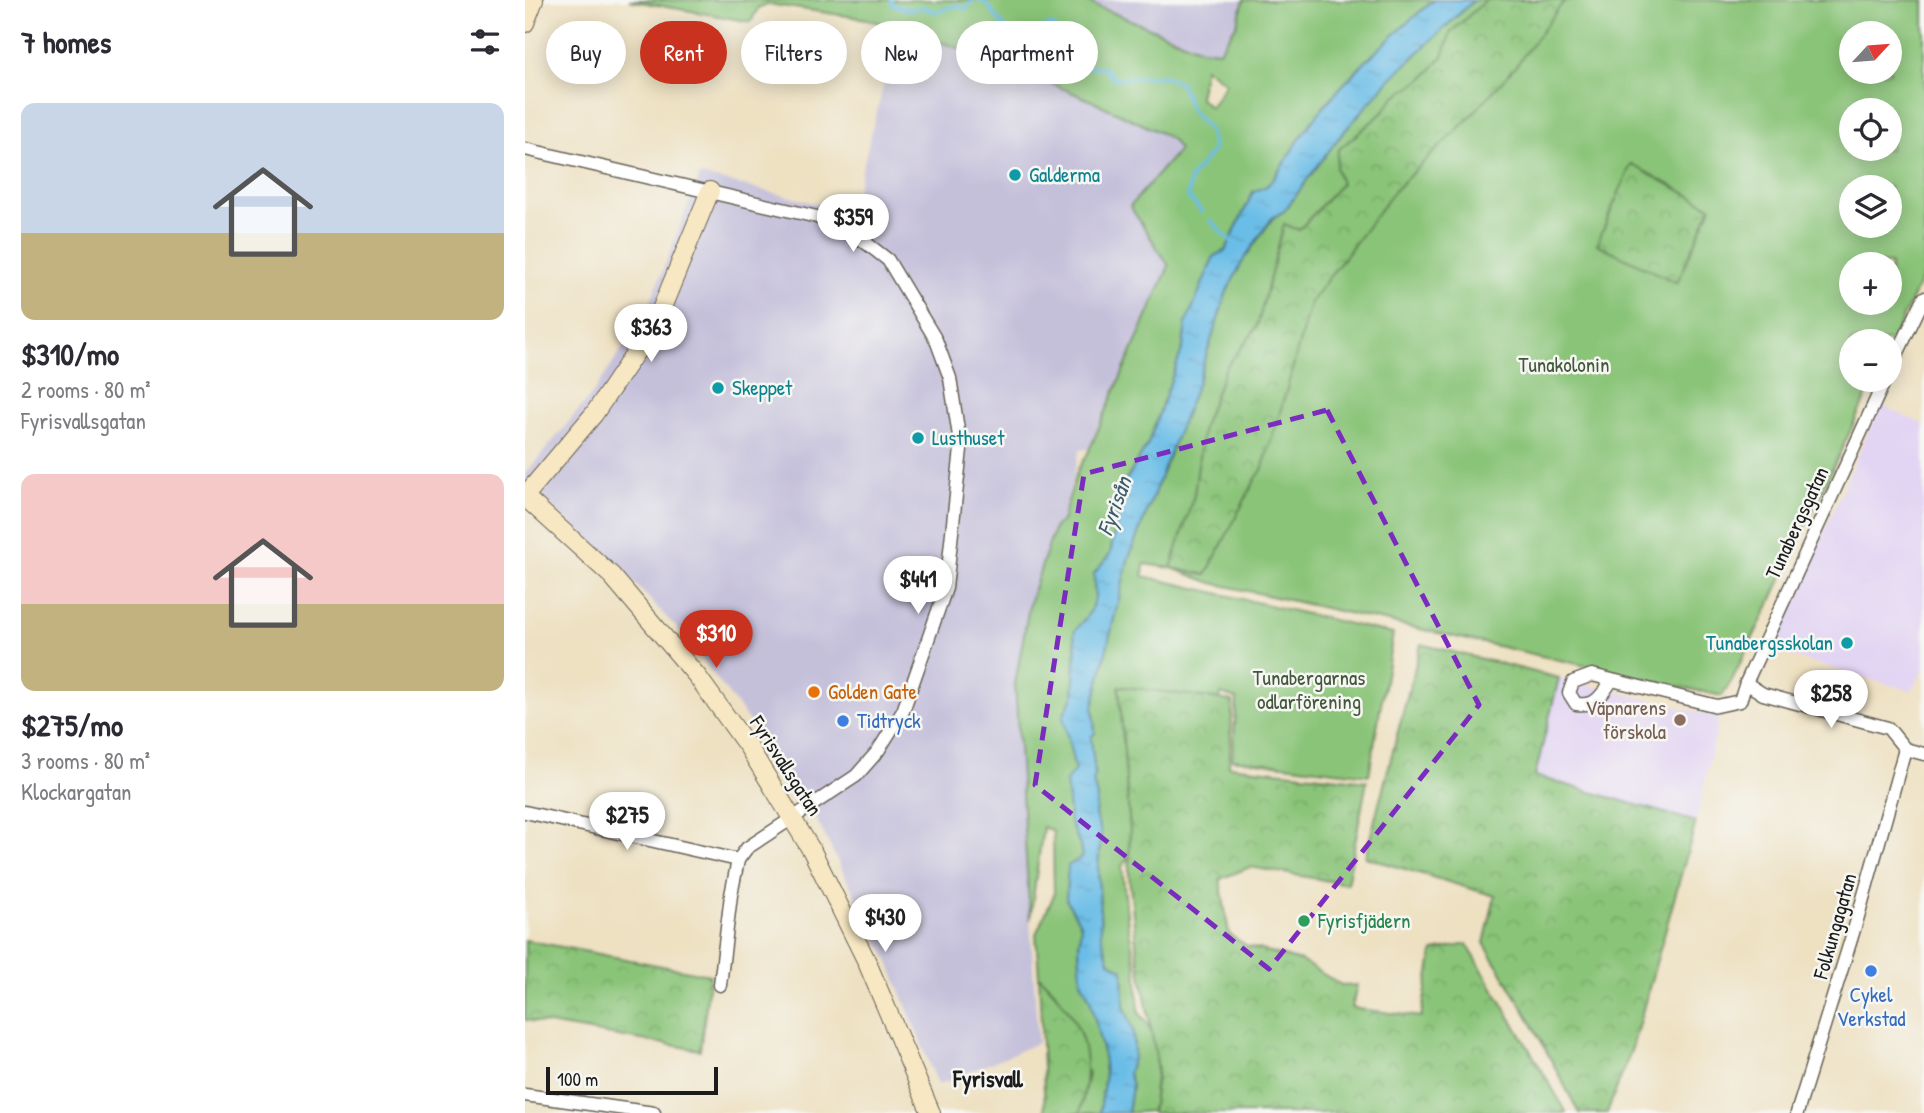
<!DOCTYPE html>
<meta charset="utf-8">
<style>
:root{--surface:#fff;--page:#f7f7f7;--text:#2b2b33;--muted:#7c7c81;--accent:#c8321e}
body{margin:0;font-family:"Patrick Hand",sans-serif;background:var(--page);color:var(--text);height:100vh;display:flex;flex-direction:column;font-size:26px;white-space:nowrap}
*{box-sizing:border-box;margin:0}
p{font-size:23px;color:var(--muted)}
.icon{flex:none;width:38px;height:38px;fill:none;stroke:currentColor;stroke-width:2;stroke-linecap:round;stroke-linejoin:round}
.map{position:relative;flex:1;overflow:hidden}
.sheet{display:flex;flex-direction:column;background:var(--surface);width:525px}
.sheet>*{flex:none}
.banner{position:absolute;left:21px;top:21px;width:665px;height:63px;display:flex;gap:14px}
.needle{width:46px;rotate:64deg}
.fabs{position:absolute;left:1314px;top:21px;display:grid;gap:14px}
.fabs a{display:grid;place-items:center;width:63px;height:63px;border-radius:50%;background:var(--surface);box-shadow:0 4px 18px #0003;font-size:35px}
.scale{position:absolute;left:21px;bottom:18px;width:172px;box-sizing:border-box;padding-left:7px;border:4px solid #1c1c1c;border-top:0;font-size:19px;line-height:24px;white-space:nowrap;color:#1c1c1c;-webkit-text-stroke:5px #f6f6f2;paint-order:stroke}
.price{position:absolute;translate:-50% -60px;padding:0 16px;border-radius:24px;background:#fff;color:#222;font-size:23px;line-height:46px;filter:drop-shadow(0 2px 4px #0008)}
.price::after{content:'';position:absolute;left:50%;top:42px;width:21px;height:16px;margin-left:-10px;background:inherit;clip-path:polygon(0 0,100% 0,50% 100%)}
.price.current{background:var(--accent);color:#fff}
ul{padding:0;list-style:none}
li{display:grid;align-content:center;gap:14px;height:371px;padding:0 21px}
li span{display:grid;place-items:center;height:217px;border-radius:14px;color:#555}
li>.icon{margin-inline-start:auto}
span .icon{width:126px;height:126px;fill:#fffc;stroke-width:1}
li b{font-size:30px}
h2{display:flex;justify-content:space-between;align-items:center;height:84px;padding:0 21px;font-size:30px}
.tag{padding:0 24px;border-radius:32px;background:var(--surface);box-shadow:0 4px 18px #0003;font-size:24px;line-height:63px}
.tag.current{background:var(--accent);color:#fff}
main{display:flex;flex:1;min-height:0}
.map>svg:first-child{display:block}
.built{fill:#e2d4f3}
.industrial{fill:#c5c0da}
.green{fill:#8ac478;stroke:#53704a;stroke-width:2;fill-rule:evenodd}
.park{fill:url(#park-crowns);stroke:#53704a;stroke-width:2}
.water{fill:url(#water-ripples);stroke:#446c82;stroke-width:2}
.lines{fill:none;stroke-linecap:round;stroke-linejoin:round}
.stream{stroke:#6bbde7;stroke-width:3.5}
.street-casing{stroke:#666156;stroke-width:15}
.secondary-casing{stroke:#666156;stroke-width:20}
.street{stroke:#fff;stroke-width:12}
.secondary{stroke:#f7e8c3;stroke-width:18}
.marked{fill:none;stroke:#7b2cbf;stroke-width:5;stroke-dasharray:14 9;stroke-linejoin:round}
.culture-dot{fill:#0f9aa8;stroke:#f6f6f2;stroke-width:2.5}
.food-dot{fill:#e8710a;stroke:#f6f6f2;stroke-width:2.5}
.education-dot{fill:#8d6e63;stroke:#f6f6f2;stroke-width:2.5}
.shop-dot{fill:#3f7fe0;stroke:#f6f6f2;stroke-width:2.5}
.leisure-dot{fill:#2e9e5b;stroke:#f6f6f2;stroke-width:2.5}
.labels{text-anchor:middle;stroke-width:5;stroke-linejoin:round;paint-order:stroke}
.culture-label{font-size:21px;fill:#0d838f;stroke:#f6f6f2;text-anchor:start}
.park-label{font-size:21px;fill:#42573c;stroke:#f6f6f2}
.street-label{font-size:21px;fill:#1c1c1c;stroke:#f6f6f2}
.food-label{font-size:21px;fill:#c56008;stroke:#f6f6f2;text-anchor:start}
.education-label{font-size:21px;fill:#785e54;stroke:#f6f6f2;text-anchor:end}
.shop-label{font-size:21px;fill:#366cbe;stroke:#f6f6f2;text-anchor:start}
.leisure-label{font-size:21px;fill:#27864d;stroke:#f6f6f2;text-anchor:start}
.water-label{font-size:23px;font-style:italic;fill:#3c5c6d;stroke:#f6f6f2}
.neighbourhood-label{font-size:23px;font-weight:bold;fill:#1c1c1c;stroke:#f6f6f2}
</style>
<main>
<section class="sheet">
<h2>7 homes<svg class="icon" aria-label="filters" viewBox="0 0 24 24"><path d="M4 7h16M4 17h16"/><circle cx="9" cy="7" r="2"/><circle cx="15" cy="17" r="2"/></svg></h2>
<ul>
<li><span style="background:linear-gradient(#c9d6e8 60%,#c2b280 0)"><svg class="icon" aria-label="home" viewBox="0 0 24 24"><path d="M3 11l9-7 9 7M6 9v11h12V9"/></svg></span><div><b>$310/mo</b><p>2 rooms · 80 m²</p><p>Fyrisvallsgatan</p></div></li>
<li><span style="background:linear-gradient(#f6c9c9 60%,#c2b280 0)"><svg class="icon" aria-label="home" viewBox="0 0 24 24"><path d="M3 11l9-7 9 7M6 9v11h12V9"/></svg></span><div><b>$275/mo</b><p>3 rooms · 80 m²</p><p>Klockargatan</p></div></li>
</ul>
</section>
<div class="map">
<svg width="1399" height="1113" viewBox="0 0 1399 1113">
<defs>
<pattern id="park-crowns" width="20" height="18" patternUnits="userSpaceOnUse" patternTransform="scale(1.75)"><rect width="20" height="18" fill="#8ac478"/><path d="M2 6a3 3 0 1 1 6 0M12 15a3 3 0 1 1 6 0" fill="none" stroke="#76a867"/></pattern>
<pattern id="water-ripples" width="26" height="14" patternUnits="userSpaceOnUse" patternTransform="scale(1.75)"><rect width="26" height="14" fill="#6bbde7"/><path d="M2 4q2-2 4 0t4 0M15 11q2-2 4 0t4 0" fill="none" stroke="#5ca2c6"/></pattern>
</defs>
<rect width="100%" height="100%" fill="#f6f6f2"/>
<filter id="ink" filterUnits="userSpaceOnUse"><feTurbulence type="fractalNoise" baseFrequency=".0143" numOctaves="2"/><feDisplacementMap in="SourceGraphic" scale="14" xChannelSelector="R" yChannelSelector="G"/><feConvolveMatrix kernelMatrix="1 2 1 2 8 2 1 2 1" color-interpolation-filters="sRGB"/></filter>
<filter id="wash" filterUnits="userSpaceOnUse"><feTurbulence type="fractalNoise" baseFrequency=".00686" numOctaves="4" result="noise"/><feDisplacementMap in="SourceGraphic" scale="28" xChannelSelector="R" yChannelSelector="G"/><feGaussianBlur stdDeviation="1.57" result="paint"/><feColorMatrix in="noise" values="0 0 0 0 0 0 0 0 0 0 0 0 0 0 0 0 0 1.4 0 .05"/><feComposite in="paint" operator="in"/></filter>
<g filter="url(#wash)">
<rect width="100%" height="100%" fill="#eee1c2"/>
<g class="built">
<polygon points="1355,404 1399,425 1399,670 1386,691 1247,651"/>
<polygon points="1034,678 1194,717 1171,822 1009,775"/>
</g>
<g class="industrial">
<polygon points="557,0 744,0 707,62"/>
<polygon points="373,29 469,60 567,101 636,133 647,140 654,150 644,266 563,449 555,450 537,521 530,526 505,601 490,683 513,1043 413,1085 363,960 285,807 269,788 232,732 162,639 97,570 0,484 0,474 68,393 121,313 175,175 326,212"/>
</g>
<g class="green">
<path d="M104,0h453l119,49 18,2 18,-27 7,-24h190c-43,36 -86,75 -120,119 -15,19 -27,40 -40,59l-7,8 -14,6 -27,58 -40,73 -3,24 -35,97 -23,38 -15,72 -16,20 1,23 -5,15 -16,20 2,17 -3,47 -10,20 12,54 -5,52 10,23 2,12 -16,42 15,26 -2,22 2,34 9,18 13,54 2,20 -5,40h-20l8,-40 -33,-81 -16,-16 -3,-42 18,-39 -1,-64 -10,-4 -13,93 -15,-236 15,-83 25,-75 7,-5 16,-52 9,-14 82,-189 -39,-60 49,-56 -7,-10 -11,-7 -69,-32 -99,-42 -126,-40 -99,-15 -10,4 -7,14zM680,68l21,15 -16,24 -11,-10z"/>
<path d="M949,0h450v273l-34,72v-4h-39v39h23l-103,221 -39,79 -10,16 -510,-113 -41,-15 -27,-4 -1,12 250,58 -24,141 -137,-16 5,-60 -16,-5 -1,5 -101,-12 11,143 -1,27 -7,9 6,60 8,40 3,47c25,24 17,66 13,98l-24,2 4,-27 -4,-13 6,-18 -1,-25 -9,-24 -1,-36 -14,-9 -8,-26 -3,-69 3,-33 -6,-18 2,-18 -4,-15 2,-7 -5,-38 5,-5 -2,-25 35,-147 69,-176 30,-93 17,-32 29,-41 11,-7 53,-71 52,-60zM1326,33h39v39h-39zM1326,110h39v39h-39zM1326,187h39v39h-39zM1326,264h39v39h-39z"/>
</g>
<g class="park">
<polygon points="961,0 1040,0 990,67 946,116 869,191 785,303 762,389 737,470 730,480 681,575 646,568 669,495 678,427 700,369 732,327 759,224 774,230 816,184 811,168 813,150 858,112 869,97 899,78 918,56 926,32"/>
<polygon points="1106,164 1186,207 1152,283 1072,244"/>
<polygon points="896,644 1034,678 1010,776 1171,822 1107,1048 1082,1113 1054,1113 1004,1018 959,943 970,896 840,857"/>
<polygon points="594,686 708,701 704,766 842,781 822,884 725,867 695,879 704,934 722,946 776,961 818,986 832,985 827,1008 896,1017 908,951 942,944 1042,1113 627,1113 633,1068 612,952 604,876 605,830"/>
<polygon points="0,940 185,975 175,1050 0,1020"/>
<path d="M514,976c44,43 56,77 41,137h-35z"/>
</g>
<path class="water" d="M909,0h40l-85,80 -52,60 -53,71 -12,7 -28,41 -17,32 -30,93 -69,176 -35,147 2,26 -4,4 4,38 -2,7 4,15 -2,18 6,18 -3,33 3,69 8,26 14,9 1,36 9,24 1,25 -6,18 4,13 -4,27h-28l5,-40 -2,-20 -13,-54 -9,-18 -2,-34 2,-22 -15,-26 2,-33 14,-9 -2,-12 -10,-23 -4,-41 9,-11 -12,-54 10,-20 3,-47 -2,-17 16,-20 5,-15 -1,-23 16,-20 15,-72 23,-38 35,-97 3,-24 28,-67 12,-6 27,-58 14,-6 7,-8c13,-19 25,-40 40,-59 34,-44 77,-83 120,-119z"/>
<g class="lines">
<g class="stream">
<path d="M366,0l1,4c11,4 20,8 31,3l13,5 21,-7 8,4 8,-9"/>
<polyline points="454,0 460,2 483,32 506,33 527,25 532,31 527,48 530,59 549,65 579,68 589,79 638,76 656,83 665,109 684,130 689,149 665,179 663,197 677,212"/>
<polyline points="685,220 708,243"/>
</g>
</g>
</g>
<g filter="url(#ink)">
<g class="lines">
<defs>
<g id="street">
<polyline points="0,149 292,217 336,239 363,260 411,340 425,378 436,449 421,588 378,711 353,751 331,776 222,848 213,860 206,895 195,985"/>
<polyline points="1365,369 1399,298"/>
<path d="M1087,680c-11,16 -15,26 -36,24l-7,-11 4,-11 19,-7 125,31 23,-5 6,-18 139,-303"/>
<polyline points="1221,683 1238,694 1363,728 1380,749 1399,754"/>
<polyline points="0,812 213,860"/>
<polyline points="0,1095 129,1113"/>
<polyline points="1272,1113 1332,920 1380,749"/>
</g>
<g id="secondary">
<polyline points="0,23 9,0"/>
<polyline points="0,496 69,414 131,322 185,191"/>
<polyline points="0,497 87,576 172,676 224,748 287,851 341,960 406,1113"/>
</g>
</defs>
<use href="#street" class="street-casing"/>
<use href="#secondary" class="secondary-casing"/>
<use href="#street" class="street"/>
<use href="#secondary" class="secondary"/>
</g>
</g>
<path class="marked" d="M802,410l152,295 -210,264 -234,-184 49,-311z"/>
<g class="culture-dot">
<circle cx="490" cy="175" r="7"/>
<circle cx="193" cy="388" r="7"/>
<circle cx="393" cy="438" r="7"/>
<circle cx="1322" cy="643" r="7"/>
</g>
<circle class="food-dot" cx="289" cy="692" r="7"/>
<circle class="education-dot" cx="1155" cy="720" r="7"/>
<g class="shop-dot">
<circle cx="318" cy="721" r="7"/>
<circle cx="1346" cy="971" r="7"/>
</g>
<circle class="leisure-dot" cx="779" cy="921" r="7"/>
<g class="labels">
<g class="culture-label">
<text x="504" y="182">Galderma</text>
<text x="207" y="395">Skeppet</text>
<text x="407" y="445">Lusthuset</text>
<text x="1308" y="650" text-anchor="end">Tunabergsskolan</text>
</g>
<g class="park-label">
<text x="1039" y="372">Tunakolonin</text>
<text x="784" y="685">Tunabergarnas<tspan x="784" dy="24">odlarförening</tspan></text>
</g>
<g class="street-label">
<text transform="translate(1272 523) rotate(-65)" y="7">Tunabergsgatan</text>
<text transform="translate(261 766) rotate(57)" y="7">Fyrisvallsgatan</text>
<text transform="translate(1310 926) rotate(-74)" y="7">Folkungagatan</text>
</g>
<g class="food-label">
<text x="303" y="699">Golden Gate</text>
</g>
<g class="education-label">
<text x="1141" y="715">Väpnarens<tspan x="1141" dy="24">förskola</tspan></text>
</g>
<g class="shop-label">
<text x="332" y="728">Tidtryck</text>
<text x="1346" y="1002" text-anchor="middle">Cykel<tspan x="1346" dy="24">Verkstad</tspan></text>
</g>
<g class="leisure-label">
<text x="793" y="928">Fyrisfjädern</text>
</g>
<g class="water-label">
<text transform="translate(589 506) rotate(-70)" y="8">Fyrisån</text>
</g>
<g class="neighbourhood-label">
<text x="463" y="1087">Fyrisvall</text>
</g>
</g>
</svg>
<div class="fabs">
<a><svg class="needle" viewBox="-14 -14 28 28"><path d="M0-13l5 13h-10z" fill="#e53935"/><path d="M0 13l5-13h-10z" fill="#7c7c81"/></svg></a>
<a><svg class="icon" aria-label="locate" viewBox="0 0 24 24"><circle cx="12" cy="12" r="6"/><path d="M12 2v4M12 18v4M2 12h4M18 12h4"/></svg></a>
<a><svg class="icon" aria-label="layers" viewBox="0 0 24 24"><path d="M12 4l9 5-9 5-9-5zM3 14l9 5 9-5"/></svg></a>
<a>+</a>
<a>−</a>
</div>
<div class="scale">100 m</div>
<b class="price" style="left:328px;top:254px">$359</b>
<b class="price" style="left:126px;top:364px">$363</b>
<b class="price" style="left:393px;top:616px">$441</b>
<b class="price current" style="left:191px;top:670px">$310</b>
<b class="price" style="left:1306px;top:730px">$258</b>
<b class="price" style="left:102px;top:852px">$275</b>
<b class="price" style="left:360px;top:954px">$430</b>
<div class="banner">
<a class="tag">Buy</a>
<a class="tag current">Rent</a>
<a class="tag">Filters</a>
<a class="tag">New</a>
<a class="tag">Apartment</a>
</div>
</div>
</main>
